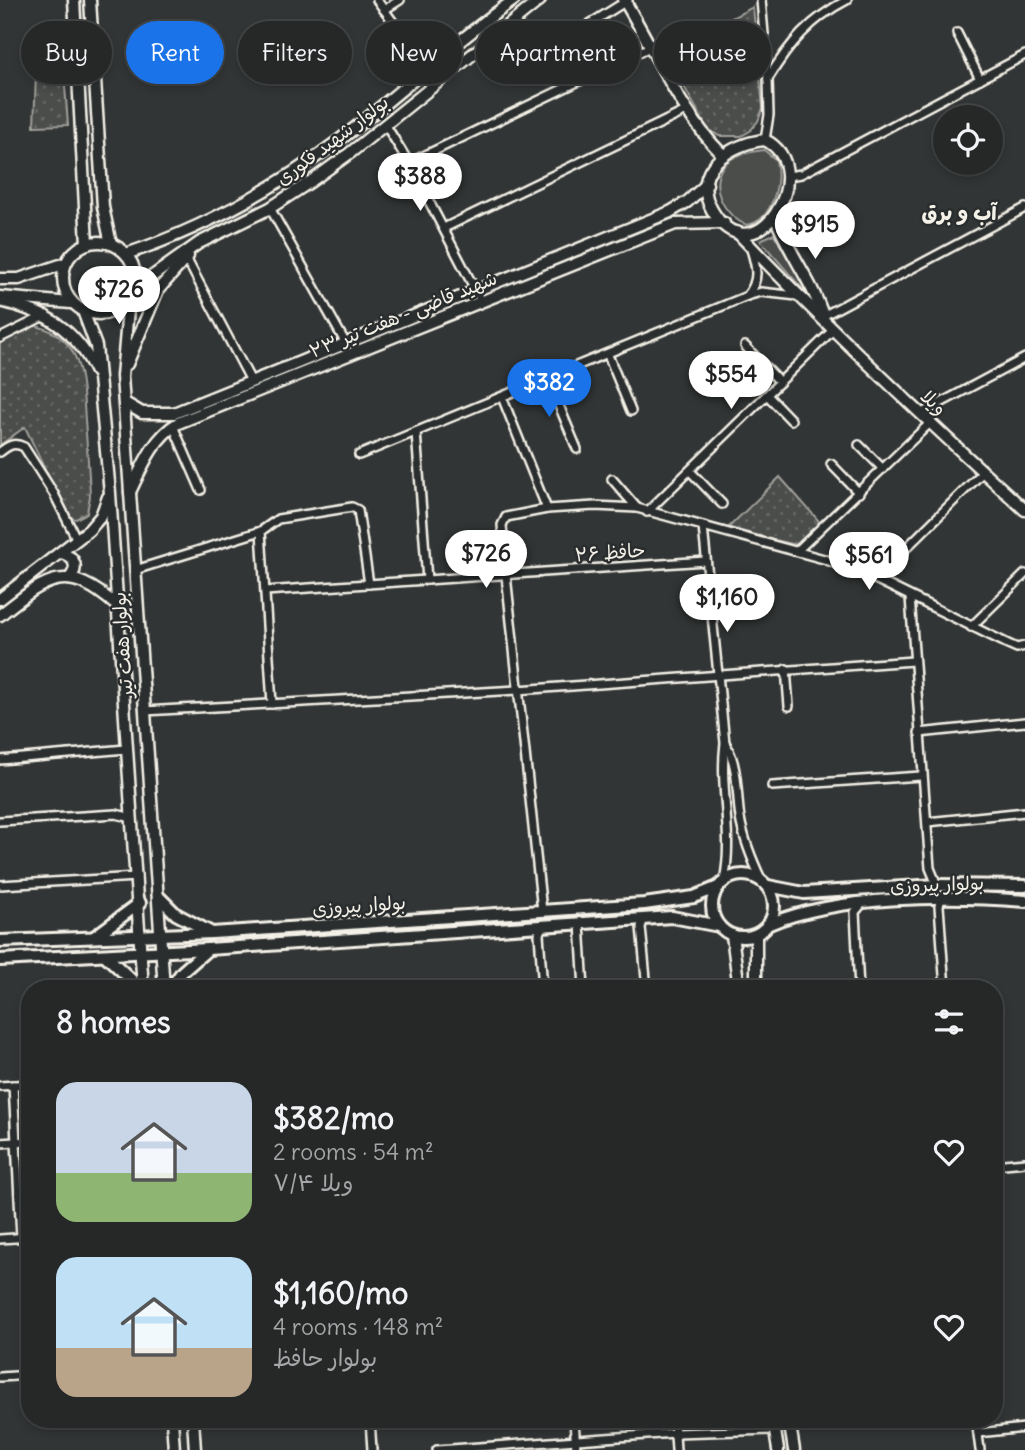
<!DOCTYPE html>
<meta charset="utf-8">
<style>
:root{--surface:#262828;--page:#2e3030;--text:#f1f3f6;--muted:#a4a6a8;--line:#424445;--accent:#1a73e8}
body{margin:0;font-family:Delius,"Playpen Sans Arabic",sans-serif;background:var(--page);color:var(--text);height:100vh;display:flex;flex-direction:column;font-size:26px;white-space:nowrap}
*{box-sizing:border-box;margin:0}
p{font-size:23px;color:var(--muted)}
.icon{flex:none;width:38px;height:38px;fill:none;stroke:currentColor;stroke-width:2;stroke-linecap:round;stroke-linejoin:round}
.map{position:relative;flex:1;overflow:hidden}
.panel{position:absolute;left:21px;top:980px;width:982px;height:448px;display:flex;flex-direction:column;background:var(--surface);border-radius:28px;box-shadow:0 4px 10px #0003,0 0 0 2px var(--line)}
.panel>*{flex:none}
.banner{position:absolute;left:21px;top:21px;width:984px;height:63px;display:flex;gap:14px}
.controls{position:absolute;left:933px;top:105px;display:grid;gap:14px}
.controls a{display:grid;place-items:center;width:70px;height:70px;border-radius:50%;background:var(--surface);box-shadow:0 4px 10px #0003,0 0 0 2px var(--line);font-size:35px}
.price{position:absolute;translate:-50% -60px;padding:0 16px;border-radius:24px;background:#fff;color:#222;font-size:23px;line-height:46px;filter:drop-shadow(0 2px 4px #0008)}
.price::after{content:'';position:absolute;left:50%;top:42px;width:21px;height:16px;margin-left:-10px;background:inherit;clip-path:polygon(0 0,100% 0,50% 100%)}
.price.on{background:var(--accent);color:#fff}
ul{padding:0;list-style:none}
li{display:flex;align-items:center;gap:21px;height:175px;padding:0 35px}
li span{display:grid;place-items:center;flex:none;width:196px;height:140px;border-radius:21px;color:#555}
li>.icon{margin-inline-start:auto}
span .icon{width:84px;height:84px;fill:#fffc;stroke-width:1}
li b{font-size:30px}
h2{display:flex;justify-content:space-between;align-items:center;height:84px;padding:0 35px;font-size:30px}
.chip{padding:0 24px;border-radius:32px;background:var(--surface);box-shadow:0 4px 10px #0003,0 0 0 2px var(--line);font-size:24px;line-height:63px}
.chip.on{background:var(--accent);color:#fff}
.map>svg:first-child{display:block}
.green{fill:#4b4d4c;stroke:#a09f9a;stroke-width:2}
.park{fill:url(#park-dots);stroke:#a09f9a;stroke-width:2}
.water{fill:#727370;stroke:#a6a5a0;stroke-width:2}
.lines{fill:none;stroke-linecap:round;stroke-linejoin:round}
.street-casing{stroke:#f4f1e8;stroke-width:12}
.secondary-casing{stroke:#f4f1e8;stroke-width:15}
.primary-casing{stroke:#f4f1e8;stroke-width:16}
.street{stroke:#2a2d2e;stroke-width:7}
.secondary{stroke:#2a2d2e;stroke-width:10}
.primary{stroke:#2a2d2e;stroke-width:10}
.labels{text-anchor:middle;stroke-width:5;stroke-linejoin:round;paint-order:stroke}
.street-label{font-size:19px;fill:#f4f1e8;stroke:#2a2d2e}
.neighbourhood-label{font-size:21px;font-weight:bold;fill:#f4f1e8;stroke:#2a2d2e}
</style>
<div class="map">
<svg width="1025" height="1450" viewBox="0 0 1025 1450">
<defs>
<pattern id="park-dots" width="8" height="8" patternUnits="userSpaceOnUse" patternTransform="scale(1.75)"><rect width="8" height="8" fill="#4b4d4c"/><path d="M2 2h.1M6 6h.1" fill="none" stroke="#666766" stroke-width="1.8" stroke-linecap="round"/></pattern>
</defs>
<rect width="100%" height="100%" fill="#323535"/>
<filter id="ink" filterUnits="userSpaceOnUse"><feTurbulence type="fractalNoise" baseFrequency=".0143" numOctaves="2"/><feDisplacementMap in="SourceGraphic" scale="14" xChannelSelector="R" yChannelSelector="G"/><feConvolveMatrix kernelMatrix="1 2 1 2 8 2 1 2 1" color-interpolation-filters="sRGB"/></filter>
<g filter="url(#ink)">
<g class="green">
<path d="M764,150l12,10c5,23 -3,61 -29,65 -23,-8 -42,-43 -20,-63 11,-9 25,-10 37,-12z"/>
<polygon points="774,234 812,300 760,240"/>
</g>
<g class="park">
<polygon points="753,7 763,108 758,121 750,131 741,136 719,136 707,128 665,52"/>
<polygon points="62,47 68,125 34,126 37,48"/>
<path d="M30,325c53,8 52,52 55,95 2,26 4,51 5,76l-3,17 -11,6 -8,-2 -43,-90 -25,18v-103z"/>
<polygon points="780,477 818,520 820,526 797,545 727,529"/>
</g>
<circle class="water" cx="719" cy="58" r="13"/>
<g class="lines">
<defs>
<g id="street">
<polyline points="377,0 427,68"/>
<polyline points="761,0 768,79 769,115 765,140"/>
<polyline points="384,10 400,0"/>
<polyline points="575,33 628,0"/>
<polyline points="957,33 980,79"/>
<path d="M768,79c21,-35 42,-60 79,-79"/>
<polyline points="385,124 409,163 481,301"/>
<polyline points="409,163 652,46"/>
<polyline points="788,176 801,174 1025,55"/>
<polyline points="270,208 345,342"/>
<polyline points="444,228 688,110"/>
<path d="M750,246c6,20 11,33 -3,50l14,-4 36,4"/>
<polyline points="186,258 251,381"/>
<polyline points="823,316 1025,208"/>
<polyline points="0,338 46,315"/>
<polyline points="745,346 780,382"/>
<polyline points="608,355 631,411"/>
<polyline points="548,379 577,449"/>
<polyline points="767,395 791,420"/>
<polyline points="502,397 547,509"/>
<polyline points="920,414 1025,358"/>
<polyline points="173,426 201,490"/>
<polyline points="416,432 427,580"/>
<polyline points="859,445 883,469"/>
<path d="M0,452c9,-7 14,-10 24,-5l30,47 23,46"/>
<polyline points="359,455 747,296"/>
<polyline points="831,464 859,493"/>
<polyline points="690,471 722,504"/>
<polyline points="612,479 637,508"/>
<polyline points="647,512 834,329"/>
<path d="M703,527l22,216c-6,47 9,91 -1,138"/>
<polyline points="261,531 272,704"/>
<polyline points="797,551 930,423"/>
<polyline points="135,570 261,531 278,519 352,507 358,510 369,584"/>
<polyline points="875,579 983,472"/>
<polyline points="265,591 706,561"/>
<polyline points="910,597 930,868 937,885"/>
<polyline points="971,627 1025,574"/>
<polyline points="786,669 789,706"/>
<polyline points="144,711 518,690 913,661"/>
<polyline points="919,733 1025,722"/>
<path d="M726,744c13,24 10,48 14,74 4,23 12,42 22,63"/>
<polyline points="0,760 126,749"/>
<polyline points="772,786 921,776"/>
<polyline points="0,821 116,814 132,818"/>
<polyline points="927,822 1025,812"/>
<polyline points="0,885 137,877"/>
<polyline points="941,898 939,906 945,989"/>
<polyline points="542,911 506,575 502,525 506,517 547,509 595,506 637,508 824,559 875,579 1008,644 1017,648 1025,646"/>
<polyline points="644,919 641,927 647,989"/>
<polyline points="580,923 584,989"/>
<polyline points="542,926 539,934 543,989"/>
<polyline points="859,989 855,912 861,905"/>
<polyline points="13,1085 21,1237"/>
<polyline points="0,1086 30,1084"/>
<polyline points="0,1143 30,1141"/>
<polyline points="994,1165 1025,1162"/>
<polyline points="0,1239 30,1237"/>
<polyline points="0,1377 30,1375"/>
<polyline points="370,1419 372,1450"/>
<polyline points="574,1419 576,1450"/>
<polyline points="674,1419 676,1450"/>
<polyline points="976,1419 980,1450"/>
<polyline points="789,1423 885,1419"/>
<polyline points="978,1433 1025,1428"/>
<polyline points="437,1450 675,1433 774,1430"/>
</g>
<g id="secondary">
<polyline points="74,0 87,244"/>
<polyline points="90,0 103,207 111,244"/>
<path d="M624,0c30,49 57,114 98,154"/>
<path d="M765,140c58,30 -12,142 -53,70 -23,-40 19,-67 53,-70z"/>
<path d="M775,216c12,35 37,64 48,100"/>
<path d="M737,232c92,97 189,188 288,278"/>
<circle cx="99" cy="278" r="36"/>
<path d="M126,254c76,-25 148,-65 212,-113 60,-45 114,-98 176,-141"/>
<polyline points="0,279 19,279 66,263"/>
<polyline points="133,290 199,243 270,208 310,182 350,153 540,0"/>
<polyline points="0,297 71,303"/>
<polyline points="129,298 122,376 164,989"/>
<path d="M0,301c46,11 75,27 96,71"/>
<polyline points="83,311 96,346 110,493 143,989"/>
<polyline points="127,364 158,290 188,256"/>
<polyline points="125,403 142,413 174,413 670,212 687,202 707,184"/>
<path d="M130,492c12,-25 23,-54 48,-69l497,-199 49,-1"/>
<path d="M61,553c15,4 18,15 8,26"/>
<polyline points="0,599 89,530 101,516 108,497"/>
<path d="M0,615c47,-37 66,-54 117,-9"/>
<polyline points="732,935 739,989"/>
<polyline points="756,989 756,935"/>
<polyline points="172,1419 174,1450"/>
<polyline points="193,1419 195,1450"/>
<polyline points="773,1419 778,1450"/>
<polyline points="789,1419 794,1450"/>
</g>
<g id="primary">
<circle cx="743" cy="906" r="31"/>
<polyline points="768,886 804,893 937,885 1025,886"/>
<polyline points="159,897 176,914 210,932"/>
<path d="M769,924c71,-29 179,-29 256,-23"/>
<polyline points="94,937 140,903"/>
<polyline points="0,941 212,933 644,904 694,897 718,887"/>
<polyline points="106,956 141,989"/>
<polyline points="0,960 208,949 672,917 719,926"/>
<polyline points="170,989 182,972 208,949"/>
</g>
</defs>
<use href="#street" class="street-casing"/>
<use href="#secondary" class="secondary-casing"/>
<use href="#primary" class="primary-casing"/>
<use href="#street" class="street"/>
<use href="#secondary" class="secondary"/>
<use href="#primary" class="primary"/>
</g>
</g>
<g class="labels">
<g class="street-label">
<text transform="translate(332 140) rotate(-37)" y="7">بولوار شهید فکوری</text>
<text transform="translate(403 314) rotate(-22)" y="7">شهید قاضی - هفت تیر ۲۳</text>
<text transform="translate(934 402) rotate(43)" y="7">ویلا</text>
<text transform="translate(610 552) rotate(-4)" y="7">حافظ ۲۶</text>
<text transform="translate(122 645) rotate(-94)" y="7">بولوار هفت تیر</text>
<text transform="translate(937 884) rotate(-2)" y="7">بولوار پیروزی</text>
<text transform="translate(359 905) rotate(-4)" y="7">بولوار پیروزی</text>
</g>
<g class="neighbourhood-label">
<text x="959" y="220">آب و برق</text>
</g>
</g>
</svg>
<div class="controls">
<a><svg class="icon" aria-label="locate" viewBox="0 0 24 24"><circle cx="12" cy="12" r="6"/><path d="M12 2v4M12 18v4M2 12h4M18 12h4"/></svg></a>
</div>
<b class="price" style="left:420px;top:213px">$388</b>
<b class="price" style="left:815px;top:261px">$915</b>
<b class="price" style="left:119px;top:326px">$726</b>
<b class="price" style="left:731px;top:411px">$554</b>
<b class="price on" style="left:549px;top:419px">$382</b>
<b class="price" style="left:486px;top:590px">$726</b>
<b class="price" style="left:869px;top:592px">$561</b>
<b class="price" style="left:727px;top:634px">$1,160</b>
<div class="banner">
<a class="chip">Buy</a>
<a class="chip on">Rent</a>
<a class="chip">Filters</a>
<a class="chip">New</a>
<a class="chip">Apartment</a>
<a class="chip">House</a>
</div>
<section class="panel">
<h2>8 homes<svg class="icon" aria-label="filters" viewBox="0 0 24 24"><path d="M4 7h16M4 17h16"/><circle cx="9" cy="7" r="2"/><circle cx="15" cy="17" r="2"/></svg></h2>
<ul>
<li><span style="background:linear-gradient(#c9d6e8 65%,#8fb573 0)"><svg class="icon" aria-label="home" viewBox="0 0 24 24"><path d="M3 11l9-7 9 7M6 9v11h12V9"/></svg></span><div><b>$382/mo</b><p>2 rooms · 54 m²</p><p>ویلا ۷/۴</p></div><svg class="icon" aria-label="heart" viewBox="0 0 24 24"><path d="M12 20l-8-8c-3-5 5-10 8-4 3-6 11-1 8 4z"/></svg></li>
<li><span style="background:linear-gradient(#bfe0f5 65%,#b9a48a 0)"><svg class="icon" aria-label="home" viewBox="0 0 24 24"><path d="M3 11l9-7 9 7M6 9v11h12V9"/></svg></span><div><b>$1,160/mo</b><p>4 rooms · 148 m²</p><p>بولوار حافظ</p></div><svg class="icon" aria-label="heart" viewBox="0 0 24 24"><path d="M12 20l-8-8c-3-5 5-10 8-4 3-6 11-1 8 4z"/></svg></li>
</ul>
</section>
</div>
